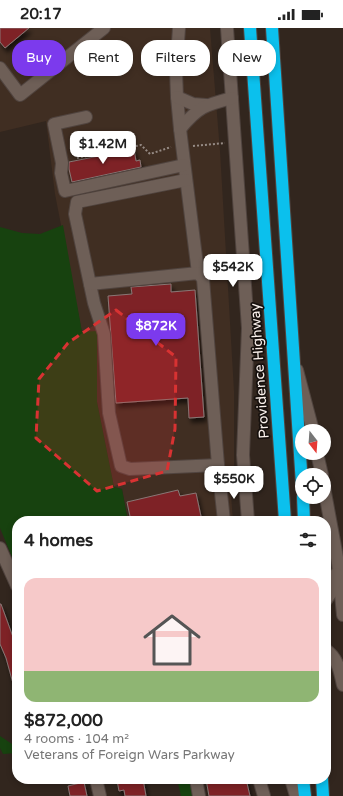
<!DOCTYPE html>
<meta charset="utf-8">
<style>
:root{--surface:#fff;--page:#f2f2f2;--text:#222;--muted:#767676;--line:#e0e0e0;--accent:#7c3aed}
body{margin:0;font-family:"Varela Round",sans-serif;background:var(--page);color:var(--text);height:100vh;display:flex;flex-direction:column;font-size:15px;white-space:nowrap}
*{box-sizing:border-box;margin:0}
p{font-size:13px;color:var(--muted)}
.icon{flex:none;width:22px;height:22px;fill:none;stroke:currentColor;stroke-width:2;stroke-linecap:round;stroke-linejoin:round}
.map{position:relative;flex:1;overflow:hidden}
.sheet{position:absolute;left:12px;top:488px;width:319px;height:268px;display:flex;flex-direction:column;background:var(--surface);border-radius:16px;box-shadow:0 2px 6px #0003}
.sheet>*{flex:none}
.hud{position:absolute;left:12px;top:12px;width:319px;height:36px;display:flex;gap:8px}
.needle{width:26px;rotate:163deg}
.fabs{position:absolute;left:295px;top:396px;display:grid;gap:8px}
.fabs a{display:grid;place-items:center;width:36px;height:36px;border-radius:50%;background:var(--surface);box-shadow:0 2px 6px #0003;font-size:20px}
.price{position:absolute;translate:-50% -34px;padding:0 9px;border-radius:8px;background:#fff;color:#222;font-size:13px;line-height:26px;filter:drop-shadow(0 1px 2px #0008)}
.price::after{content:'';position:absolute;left:50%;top:24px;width:12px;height:9px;margin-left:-6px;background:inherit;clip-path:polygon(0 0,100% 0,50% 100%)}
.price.current{background:var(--accent);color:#fff}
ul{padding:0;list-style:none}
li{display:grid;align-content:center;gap:8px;height:212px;padding:0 12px}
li+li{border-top:1px solid var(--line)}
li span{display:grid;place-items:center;height:124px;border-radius:12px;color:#555}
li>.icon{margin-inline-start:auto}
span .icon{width:72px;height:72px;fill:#fffc;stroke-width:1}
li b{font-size:17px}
h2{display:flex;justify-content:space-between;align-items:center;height:48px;padding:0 12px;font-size:17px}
.chip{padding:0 14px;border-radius:16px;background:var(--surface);box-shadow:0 2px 6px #0003;font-size:14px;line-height:36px}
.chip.current{background:var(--accent);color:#fff}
.status{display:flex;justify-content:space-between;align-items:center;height:28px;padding:0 20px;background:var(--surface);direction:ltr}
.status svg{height:11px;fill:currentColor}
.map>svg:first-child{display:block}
.built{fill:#402e22}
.green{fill:#17420f}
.building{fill:#7e2327;stroke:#897775;filter:url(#shadow)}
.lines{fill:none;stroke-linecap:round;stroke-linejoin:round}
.minor-casing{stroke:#50443f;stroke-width:14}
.highway-casing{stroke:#50443f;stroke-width:14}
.path{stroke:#968b85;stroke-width:2;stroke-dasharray:2 2;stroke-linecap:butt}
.minor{stroke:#6e5f57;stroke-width:12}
.highway{stroke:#0bc0ed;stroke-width:12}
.marked{fill:#d83232;fill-opacity:0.2;stroke:#d83232;stroke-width:3;stroke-dasharray:8 5;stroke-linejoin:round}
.labels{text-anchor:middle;stroke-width:3.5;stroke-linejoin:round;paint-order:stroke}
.street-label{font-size:14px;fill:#faf1ec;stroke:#16100d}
</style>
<div class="status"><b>20:17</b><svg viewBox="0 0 49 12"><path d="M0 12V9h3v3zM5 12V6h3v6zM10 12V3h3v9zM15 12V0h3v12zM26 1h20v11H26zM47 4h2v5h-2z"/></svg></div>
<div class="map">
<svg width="343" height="768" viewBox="0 0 343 768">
<defs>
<filter id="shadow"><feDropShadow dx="2.5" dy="4.5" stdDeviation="2" flood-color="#0009"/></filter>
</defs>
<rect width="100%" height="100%" fill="#32261e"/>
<polygon class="built" points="0,0 210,0 220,123 234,363 234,449 231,467 233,493 128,493 122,461 114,459 97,374 97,304 82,305 55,166 46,93 0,104"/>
<g class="green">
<polygon points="63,197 82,304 97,303 97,374 114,459 122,461 128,493 17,493 17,541 0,500 0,199 22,205 40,206"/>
<polygon points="0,708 15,718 17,718 17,725 3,726 0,720"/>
<polygon points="177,751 190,751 194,768 181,768"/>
</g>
<g class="building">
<polygon points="0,0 29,0 5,20 0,14"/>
<polygon points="134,121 136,133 140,132 141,139 72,154 69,141 69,134"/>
<polygon points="171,256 171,264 195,262 204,389 189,390 188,370 116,375 108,268 132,266 131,259"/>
<polygon points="178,462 180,468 196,465 202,493 131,493 127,474"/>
<polygon points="0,576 1,576 17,620 17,658 14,659 6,630 0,616"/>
<polygon points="123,751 143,751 146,768 125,768 124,762 119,763 117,752"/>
<polygon points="206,751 246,751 250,768 209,768"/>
<polygon points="84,754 87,768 70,768 68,758"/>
</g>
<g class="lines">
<defs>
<g id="minor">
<polyline points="179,0 176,43 177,69 180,101 198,245"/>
<polyline points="227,0 248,300 243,427 248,493"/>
<polyline points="0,40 20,67 104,0"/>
<polyline points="177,69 193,76 206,77"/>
<polyline points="86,89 54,96 62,135 61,145 65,163 184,137"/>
<path d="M180,101c18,-22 25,-24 52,-31"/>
<polyline points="186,152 77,174 75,186 94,275 104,306 109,385 121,438 130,441 218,437"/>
<polyline points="90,256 198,245 203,251 218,437 224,493"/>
<polyline points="297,342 313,403"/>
<polyline points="317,425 322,447"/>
<polyline points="324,459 338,535 343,587"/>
<polyline points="0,520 17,558"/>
<polyline points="326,572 332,563 336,546"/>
<path d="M326,622c12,8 14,22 17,35"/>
<polyline points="96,751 100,768"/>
<polyline points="196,751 199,768"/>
<polyline points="259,751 264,768"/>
<polyline points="291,751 296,768"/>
</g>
<g id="highway">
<polyline points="250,0 285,493"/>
<polyline points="272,0 302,457"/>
<polyline points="303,469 304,493"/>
<polyline points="303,751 305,768"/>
<polyline points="322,751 323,768"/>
</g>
</defs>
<use href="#minor" class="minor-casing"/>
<use href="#highway" class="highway-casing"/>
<g class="path">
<polyline points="193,118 225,115"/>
<polyline points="77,130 141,117 150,126 171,119"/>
</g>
<use href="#minor" class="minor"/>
<use href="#highway" class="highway"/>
</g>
<path class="marked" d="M116,282l60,47 -1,72 -8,42 -70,20 -61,-53 3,-59 29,-36z"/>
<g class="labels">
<g class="street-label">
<text transform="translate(259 343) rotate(-94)" y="5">Providence Highway</text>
</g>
</g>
</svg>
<div class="fabs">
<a><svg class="needle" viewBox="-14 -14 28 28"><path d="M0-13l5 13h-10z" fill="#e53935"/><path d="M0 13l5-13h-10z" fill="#767676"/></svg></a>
<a><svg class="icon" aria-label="locate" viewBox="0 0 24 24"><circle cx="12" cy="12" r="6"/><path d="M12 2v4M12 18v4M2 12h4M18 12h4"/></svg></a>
</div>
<b class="price" style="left:103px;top:137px">$1.42M</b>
<b class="price" style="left:233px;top:260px">$542K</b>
<b class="price current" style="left:156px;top:319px">$872K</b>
<b class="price" style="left:234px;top:472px">$550K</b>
<div class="hud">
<a class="chip current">Buy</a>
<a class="chip">Rent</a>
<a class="chip">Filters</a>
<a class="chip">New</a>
</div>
<section class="sheet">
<h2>4 homes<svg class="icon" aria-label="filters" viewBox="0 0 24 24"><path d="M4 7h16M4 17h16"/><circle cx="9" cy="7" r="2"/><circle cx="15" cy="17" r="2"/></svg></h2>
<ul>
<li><span style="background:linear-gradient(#f6c9c9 75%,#8fb573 0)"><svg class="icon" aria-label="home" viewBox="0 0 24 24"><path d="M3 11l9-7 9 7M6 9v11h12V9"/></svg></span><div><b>$872,000</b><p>4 rooms · 104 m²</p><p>Veterans of Foreign Wars Parkway</p></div></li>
</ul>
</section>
</div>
